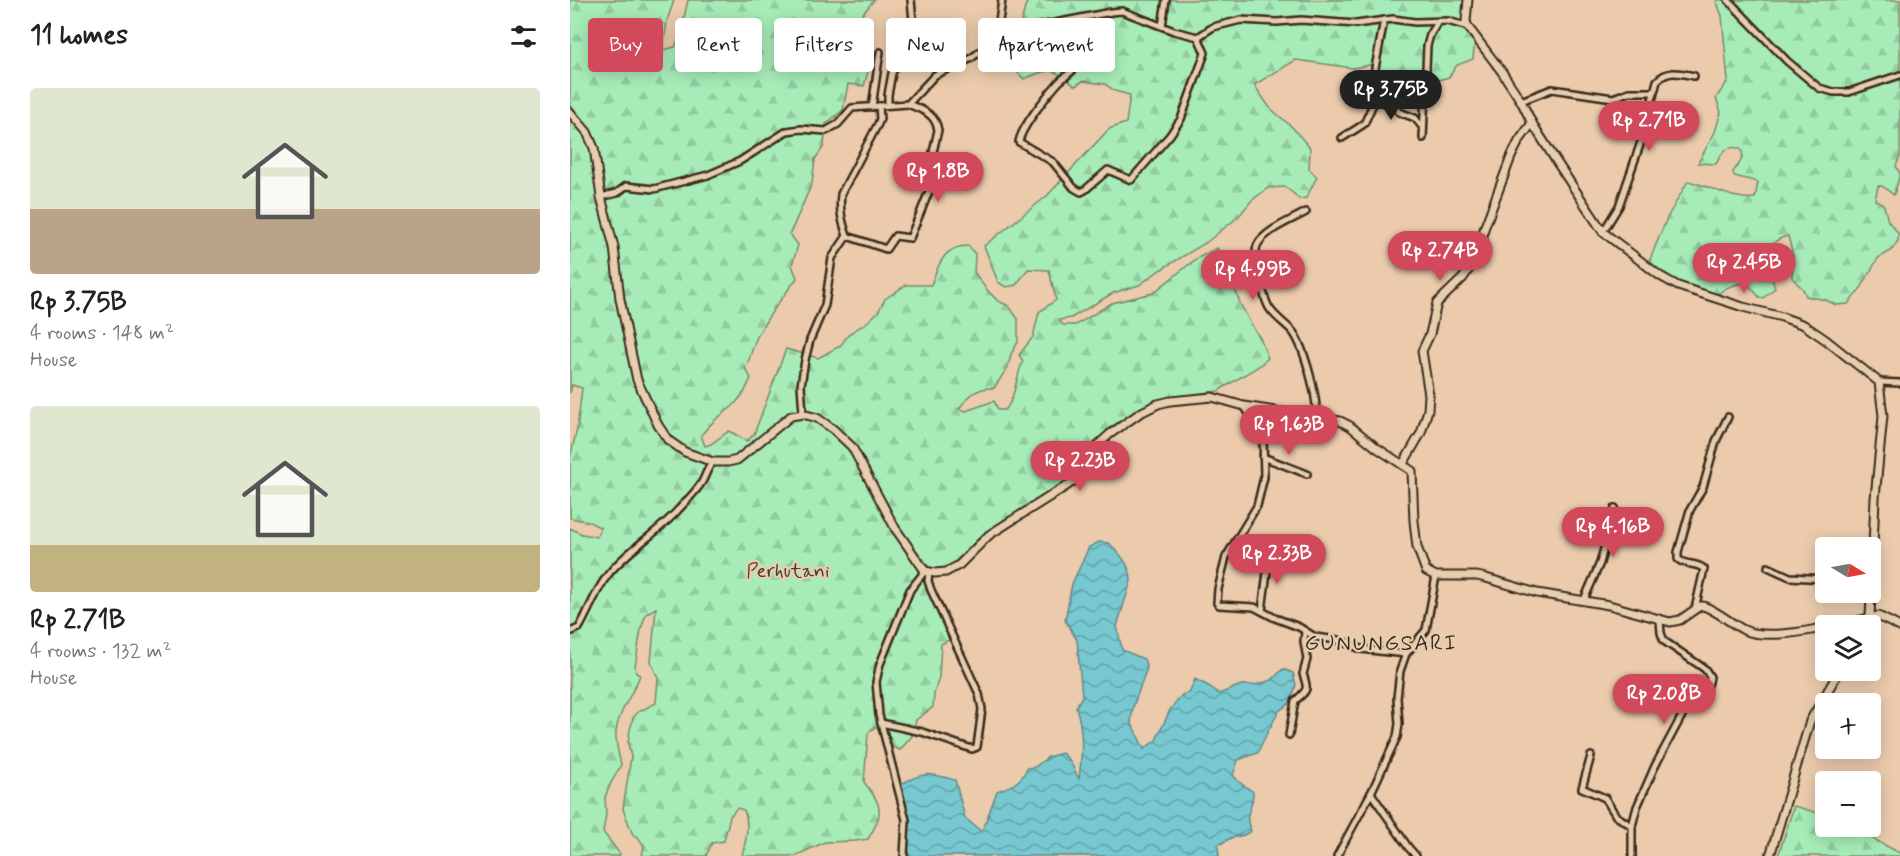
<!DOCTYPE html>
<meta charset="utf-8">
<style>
:root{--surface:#fff;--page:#f2f2f2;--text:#222;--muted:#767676;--accent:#d1495b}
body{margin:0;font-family:Mynerve,sans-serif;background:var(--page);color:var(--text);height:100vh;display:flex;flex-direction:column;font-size:22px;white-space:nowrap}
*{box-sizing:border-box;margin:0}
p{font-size:20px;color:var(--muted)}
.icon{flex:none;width:33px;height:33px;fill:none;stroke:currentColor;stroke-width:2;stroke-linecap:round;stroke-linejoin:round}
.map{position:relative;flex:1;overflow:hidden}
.panel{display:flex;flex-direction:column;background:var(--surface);width:570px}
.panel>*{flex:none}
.banner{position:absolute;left:18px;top:18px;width:570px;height:54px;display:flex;gap:12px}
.needle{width:39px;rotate:100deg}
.buttons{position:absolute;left:1245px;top:537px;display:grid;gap:12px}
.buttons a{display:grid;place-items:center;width:66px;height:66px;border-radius:6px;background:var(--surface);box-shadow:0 3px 15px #0003;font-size:30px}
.price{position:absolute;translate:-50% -51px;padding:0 14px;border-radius:21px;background:var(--accent);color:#fff;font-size:20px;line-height:39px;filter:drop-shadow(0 2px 3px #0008)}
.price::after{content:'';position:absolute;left:50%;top:36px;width:18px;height:14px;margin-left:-9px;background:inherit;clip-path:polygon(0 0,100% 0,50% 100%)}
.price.selected{background:#222;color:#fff}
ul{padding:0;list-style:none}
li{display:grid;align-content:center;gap:12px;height:318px;padding:0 30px}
li span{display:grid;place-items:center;height:186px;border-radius:6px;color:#555}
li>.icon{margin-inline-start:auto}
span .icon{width:108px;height:108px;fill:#fffc;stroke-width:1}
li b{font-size:26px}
h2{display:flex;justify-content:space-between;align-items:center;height:72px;padding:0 30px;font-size:26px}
.chip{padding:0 21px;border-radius:6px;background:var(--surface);box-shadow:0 3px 15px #0003;font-size:21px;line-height:54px}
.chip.selected{background:var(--accent);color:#fff}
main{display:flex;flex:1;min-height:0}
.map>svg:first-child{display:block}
.forest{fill:url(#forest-firs);stroke:#718b6b;stroke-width:1.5}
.water{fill:url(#water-waves);stroke:#5f8989;stroke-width:1.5}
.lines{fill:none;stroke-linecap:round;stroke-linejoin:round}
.street-casing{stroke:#3b2a1e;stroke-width:10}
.secondary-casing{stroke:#3b2a1e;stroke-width:11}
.street{stroke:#e6ceae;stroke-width:5}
.secondary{stroke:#e6ceae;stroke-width:7}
.labels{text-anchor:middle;stroke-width:4.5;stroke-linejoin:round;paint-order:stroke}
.park-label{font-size:20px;fill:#463d2d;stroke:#e6ceae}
.quarter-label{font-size:22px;letter-spacing:1.5px;fill:#3b2a1e;stroke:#e6ceae}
</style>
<main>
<section class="panel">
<h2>11 homes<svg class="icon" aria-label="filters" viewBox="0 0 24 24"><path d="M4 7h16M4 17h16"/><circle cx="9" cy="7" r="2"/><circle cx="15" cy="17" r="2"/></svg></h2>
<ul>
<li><span style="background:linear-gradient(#dfe7d0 65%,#b9a48a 0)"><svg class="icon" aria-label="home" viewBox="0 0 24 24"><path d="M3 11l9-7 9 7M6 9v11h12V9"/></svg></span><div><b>Rp 3.75B</b><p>4 rooms · 148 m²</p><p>House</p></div></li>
<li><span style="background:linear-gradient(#dfe7d0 75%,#c2b280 0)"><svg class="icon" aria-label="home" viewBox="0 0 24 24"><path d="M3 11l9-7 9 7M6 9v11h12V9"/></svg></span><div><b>Rp 2.71B</b><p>4 rooms · 132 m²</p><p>House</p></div></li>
</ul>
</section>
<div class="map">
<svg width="1330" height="856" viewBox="0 0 1330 856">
<defs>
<pattern id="forest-firs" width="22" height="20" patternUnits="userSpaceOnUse" patternTransform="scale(1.5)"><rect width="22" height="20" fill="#a7ecb8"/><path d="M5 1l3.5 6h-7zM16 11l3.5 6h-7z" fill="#91cb9e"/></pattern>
<pattern id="water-waves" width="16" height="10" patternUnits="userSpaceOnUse" patternTransform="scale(1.5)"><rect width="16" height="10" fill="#77c8d0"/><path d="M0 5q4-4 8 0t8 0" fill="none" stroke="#63a3a8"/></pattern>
</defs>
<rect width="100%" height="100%" fill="#ebcbac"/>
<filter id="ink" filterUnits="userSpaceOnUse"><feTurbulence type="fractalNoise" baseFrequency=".0167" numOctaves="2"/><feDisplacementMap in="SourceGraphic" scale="12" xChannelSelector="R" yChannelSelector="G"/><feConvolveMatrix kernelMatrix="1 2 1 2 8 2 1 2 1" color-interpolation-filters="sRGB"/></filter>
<g filter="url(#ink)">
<g class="forest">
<path d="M0,0h104l-7,21 -4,29 12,-3 5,-12 8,-35h186l-14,17 -5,37 16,6 -7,26 -16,-2 -5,26 -17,14 -2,22 -9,13 -3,24 -22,51 8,11 -6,20 5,13c-14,19 -30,38 -40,59 -5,10 -6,21 -12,31l6,10 -7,15 -11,13 -18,14 -14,15 4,11 6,-2 18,-13 18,10 7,-7 32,-85 32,9 22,-12 10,-13 15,-9 13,-12 7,-13 21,-14h25c8,-21 12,-39 38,-39l6,8 -1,18 13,18 11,11 11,5 9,13v23l-7,12 -3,13 -14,21c-17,-1 -25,7 -35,21l7,2 28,-10 4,9h7c10,-10 11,-34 18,-49l-4,-6 14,-18 6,-25 17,-12 -7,-30 -21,-1 -12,16 -10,2 -8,-5 -14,-36 63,-50 62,-67 17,-6 4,-28 -15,-4 -10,-7 -22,-3 -8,5c-23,-19 -24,-18 -51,-7l-13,-13 4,-20 11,-42 5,-4h435l-3,20 1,9 11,10 -2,20 -16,6 -8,12 -18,5 -2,-4 1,-7 -40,3 -7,2 -13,-11 -17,3 -57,-8 -42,25 16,23 22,19 18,21 -1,21 8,8 -11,21 -7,1 -6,-6 -8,-6 -17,1 -17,13 -13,16 -31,25 -47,28 -21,15 -26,8 -42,25 -12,2 4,5h13l36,-22 41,-10 43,-34 21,-11 9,15 14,40 12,23 8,12 8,20 -9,8 -41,25 -64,9 -45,28 -8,10 -24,36 -99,65 -29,29 -22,2 -3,11 27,58 -10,5 -2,33 -5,17 -1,13 -17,13 -4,16 -12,14 -7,-3 -8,-21 -10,1 -7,6 -4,49c19,25 20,30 4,57l-13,2 -30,1 -30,14h-53c4,-16 8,-31 2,-46l-7,-2 -7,8 -6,25 -12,2 -6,13h-64l2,-10 -6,-9 -5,-2 -10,-26 8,-52 -3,-14 2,-13 3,-12 5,-6 18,-9 2,-25 -7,-16 5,-54 -10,6 -5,15 -6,38 1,6 4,2c-7,19 -22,37 -24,57 -1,10 3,23 5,33l-10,18 -6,14 1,17 -3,18 17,22 -1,2h-49v-328l12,6 15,3 4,-9 -11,-6 -20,-4v-60l7,-29 5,-41 -10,-3 -2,8z"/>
<path d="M1146,0h184v156l-4,10 4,8 -6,21 -12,-9h-4l-3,14 7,3 2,3 4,15 10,12v8l-7,10 -13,7 -17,30 -13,16 -12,1 -10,-5 -20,-4 -3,-7 -11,-11 1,-23 -5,-19c-4,1 -10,3 -13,6 -12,9 -4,34 0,46l-12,10h-3l-13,-15c-13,1 -23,4 -32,14l-32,-11 -35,-22 19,-46 21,-37c23,5 45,20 67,17l3,-16 -24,-6 -1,-4c5,-7 13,-14 8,-23 -14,-5 -19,3 -25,15l-18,-1 17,-31 6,-20 -5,-14 12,-17 -6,-65z"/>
<polygon points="1224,806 1255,815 1256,826 1280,827 1330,853 1330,856 1208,856"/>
</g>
<path class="water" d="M529,542l10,1c10,10 22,22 22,38l-14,45 5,24 22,9 3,9 -14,39 -2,15 13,27 12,-9 14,-30 12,-15 8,-3 5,-13 15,8 9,7 22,-9h14l17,-5 11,-11 10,4 3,12 -6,18 -11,8 -13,24 -8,18 -20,7 -5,15 6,7 14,10c1,18 -11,19 -2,39l-7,4 -13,3 -13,7 1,11h-311v-33l-8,-38c23,-14 29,-12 55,-5l10,38 17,14 15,-41c14,-5 24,-8 30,-23l8,-1 13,-10 14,-4 8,8 9,18c3,-25 5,-47 -3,-72l6,-11 -5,-56 -12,-20 7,-36 17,-37z"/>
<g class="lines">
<defs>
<g id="street">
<polyline points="1158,0 1217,61 1249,88 1264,92 1279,92 1330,75"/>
<path d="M495,21l9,22 3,22c-5,8 -12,11 -18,17 -10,11 -38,45 -40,60l34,20 21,26 7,4 4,-2 23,-20 23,10 39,-45 11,-16 24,-66 -7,-16"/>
<polyline points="592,26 596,0"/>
<polyline points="426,43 432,0"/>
<polyline points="805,98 812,102 824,105 829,112 845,118 853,128"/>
<polyline points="951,101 982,89 1043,98 1059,92 1083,92"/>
<polyline points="318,105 318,95 322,73 344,32 341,0"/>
<polyline points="302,107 310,52"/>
<polyline points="772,138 794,124 804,102 806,95 803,79 814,20"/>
<polyline points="853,138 857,46 860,35 868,22"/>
<polyline points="31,197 47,193 56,186 84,189 138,175 170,161 217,131 231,129 256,131 268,124 282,108 338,104 365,75 400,59 415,48 465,27 541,12 552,11 604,31 628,37 643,27 671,20 707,22 731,20 786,24 823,19 845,22 878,21 898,27"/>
<path d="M736,212c-14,8 -43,19 -49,34 -4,9 7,55 13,63 6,9 16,15 23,23 11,15 25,65 23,84"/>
<path d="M1033,232l16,-26 23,-67 15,-58c11,-12 23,-8 37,-5"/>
<path d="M277,236l39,13 9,-13 15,2 20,-49 -1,-19 9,-40c-3,-17 -16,-20 -30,-26"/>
<polyline points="1309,382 1330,383"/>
<polyline points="674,406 687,425 693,438 694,477 687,506 656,557 648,589 647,603 649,605 684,607 705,618 729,627 745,637 768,640 791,649 836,654"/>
<path d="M233,414l-2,-29 4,-25 5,-20 15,-35 7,-47 15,-22c-5,-15 -8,-26 -6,-42l37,-70 2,-5 -1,-13"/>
<polyline points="693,457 737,474"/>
<polyline points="1198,567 1220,577 1256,579"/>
<polyline points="1014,600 1030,563 1045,508"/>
<path d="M1125,609l9,-40c-7,-7 -19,-3 -26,-10v-7l12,-42 13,-23 13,-46 12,-24"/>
<polyline points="692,611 699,557"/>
<path d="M0,632l9,-4c10,-17 16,-36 28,-52 20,-26 50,-42 71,-66 8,-9 18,-18 24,-28 4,-7 5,-14 11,-20"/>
<polyline points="1253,698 1264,704"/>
<polyline points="1300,716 1301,716"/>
<polyline points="311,723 352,732 402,749 407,747 412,709 409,694 361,590 358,581 359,573"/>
<path d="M719,735l6,-34c12,-11 14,-10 8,-27l4,-15 -3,-17 1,-11"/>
<polyline points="1021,756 1012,788 1035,798 1046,816 1062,826"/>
<polyline points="801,793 838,847 846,856"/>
<polyline points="334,856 336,820 309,715 306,682 310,664 340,590 355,571"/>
<polyline points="767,856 801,793 827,737 829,724 827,698 830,671 836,654 856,630 866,576"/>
<polyline points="1062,856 1062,826 1067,807 1085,766 1115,710 1131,699 1139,682 1140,677 1135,669 1094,641 1091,633 1090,620"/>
</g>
<g id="secondary">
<polyline points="898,0 896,21 898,27 932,72 951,101 962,123 988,164 1033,232 1090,276 1108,286 1173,307 1212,317 1234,325 1256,340 1309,382 1313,416 1305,498 1300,618 1297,626"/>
<path d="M0,112l17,20 7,16 7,49 13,50 6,52 17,81 21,45 10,15 17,12 28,10h15l9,-2 54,-44 12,-2 14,4 16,11 19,18 43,81 30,43 10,2 11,-1 13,-7 30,-30 79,-50 11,-8 21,-34 10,-9 30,-21 18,-9 12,-3 42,-4 32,9 96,15 10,5 27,22 35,23 2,50 3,26 9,24 10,5h41l9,2 51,15 72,12 61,17 10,-2 20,-14h3c15,5 27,17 41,24 19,9 61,2 82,-3"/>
<polyline points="833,464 851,433 858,410 859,395 852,351 860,334 867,303 893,278 910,253 912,246 914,229 941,157 949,141 962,123"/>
<polyline points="1265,626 1308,616 1330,627"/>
<polyline points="1200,856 1240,721 1270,670"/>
</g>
</defs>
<use href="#street" class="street-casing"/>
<use href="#secondary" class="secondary-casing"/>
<use href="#street" class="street"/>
<use href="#secondary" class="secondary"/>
</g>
</g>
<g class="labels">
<g class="park-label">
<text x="218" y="577">Perhutani</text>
</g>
<g class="quarter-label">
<text x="811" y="650">GUNUNGSARI</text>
</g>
</g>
</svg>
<div class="buttons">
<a><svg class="needle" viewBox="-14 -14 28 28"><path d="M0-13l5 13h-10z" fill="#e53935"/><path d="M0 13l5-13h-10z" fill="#767676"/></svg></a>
<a><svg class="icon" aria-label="layers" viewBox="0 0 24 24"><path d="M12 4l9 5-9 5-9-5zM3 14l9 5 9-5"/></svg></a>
<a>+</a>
<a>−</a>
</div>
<b class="price selected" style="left:821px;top:121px">Rp 3.75B</b>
<b class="price" style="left:1079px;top:152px">Rp 2.71B</b>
<b class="price" style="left:368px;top:203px">Rp 1.8B</b>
<b class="price" style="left:870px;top:282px">Rp 2.74B</b>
<b class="price" style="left:1174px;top:294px">Rp 2.45B</b>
<b class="price" style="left:683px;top:301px">Rp 4.99B</b>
<b class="price" style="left:719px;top:456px">Rp 1.63B</b>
<b class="price" style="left:510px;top:492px">Rp 2.23B</b>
<b class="price" style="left:1043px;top:558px">Rp 4.16B</b>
<b class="price" style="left:707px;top:585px">Rp 2.33B</b>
<b class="price" style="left:1094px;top:725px">Rp 2.08B</b>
<div class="banner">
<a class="chip selected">Buy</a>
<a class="chip">Rent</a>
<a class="chip">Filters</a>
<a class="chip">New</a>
<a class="chip">Apartment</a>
</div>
</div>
</main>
